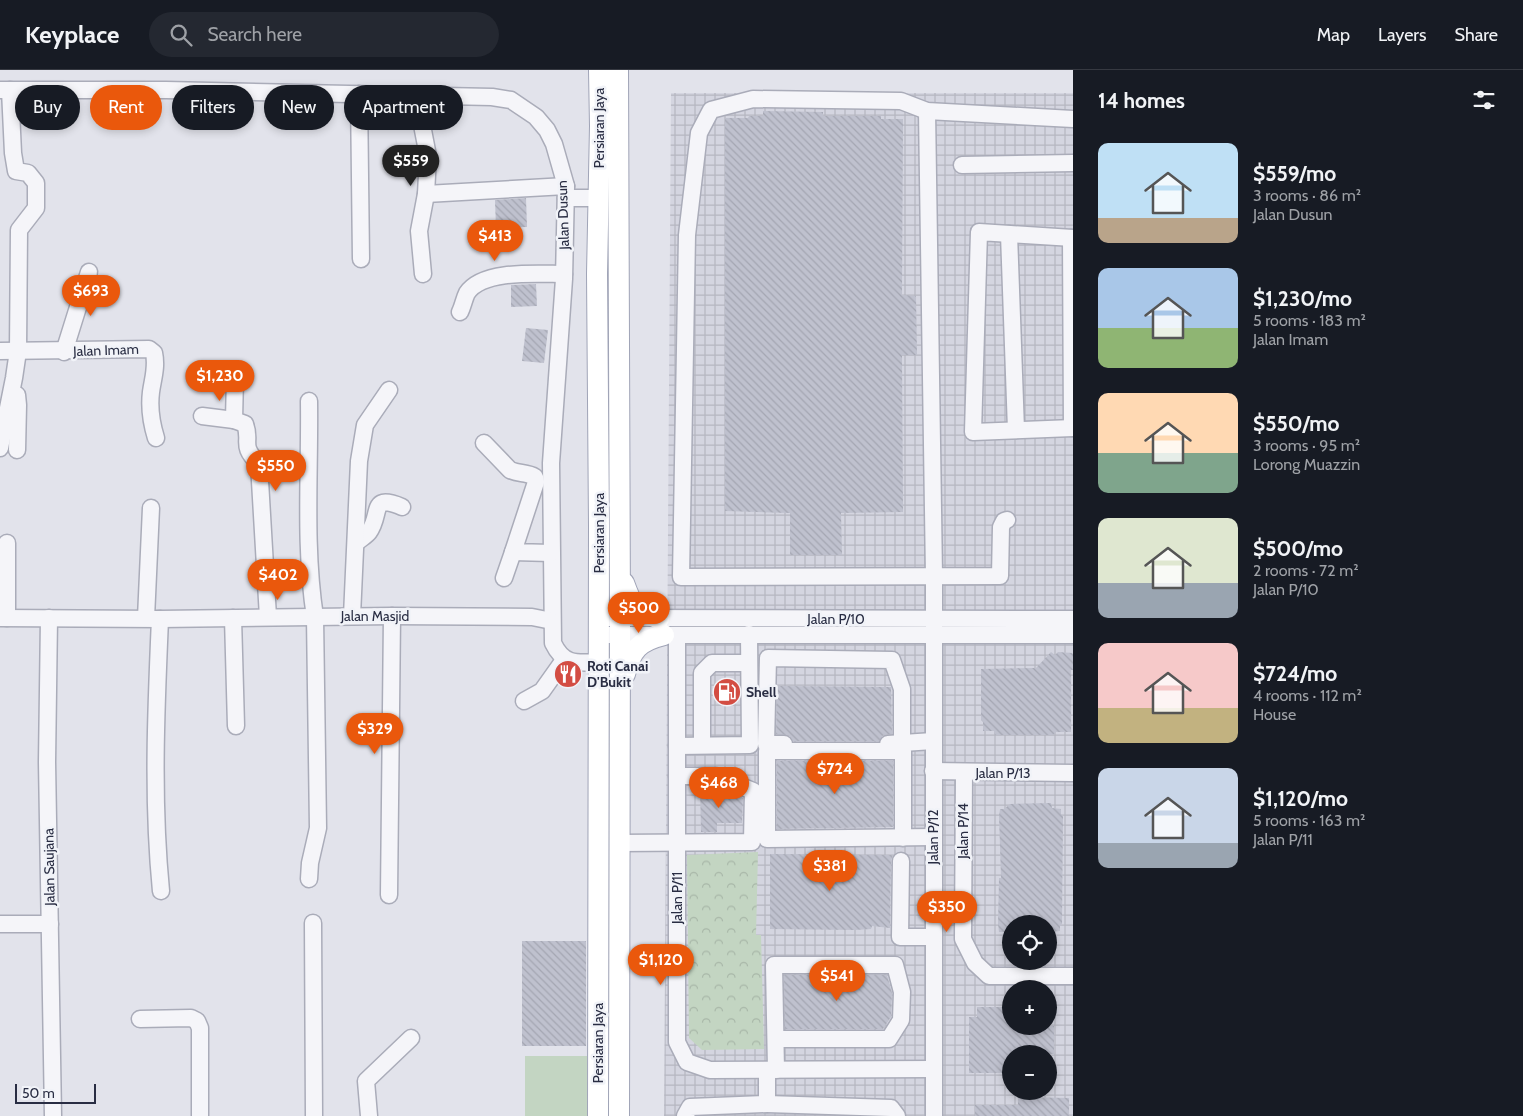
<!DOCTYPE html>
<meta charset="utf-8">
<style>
:root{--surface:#171b24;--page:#242831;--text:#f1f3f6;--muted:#9ea1a6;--line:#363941;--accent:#ea580c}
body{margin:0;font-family:Cabin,sans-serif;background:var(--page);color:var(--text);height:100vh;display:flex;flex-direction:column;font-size:19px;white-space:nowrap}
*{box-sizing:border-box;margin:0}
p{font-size:16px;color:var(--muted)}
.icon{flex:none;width:28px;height:28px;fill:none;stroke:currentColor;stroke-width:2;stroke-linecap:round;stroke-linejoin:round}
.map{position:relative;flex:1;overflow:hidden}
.panel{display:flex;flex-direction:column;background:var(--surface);width:450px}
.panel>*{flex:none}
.banner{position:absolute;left:15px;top:15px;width:475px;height:45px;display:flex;gap:10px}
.fabs{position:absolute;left:1002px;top:845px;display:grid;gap:10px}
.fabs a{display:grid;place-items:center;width:55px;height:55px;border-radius:50%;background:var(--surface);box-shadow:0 2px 8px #0003;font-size:25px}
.scale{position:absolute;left:15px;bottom:12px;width:81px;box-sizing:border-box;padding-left:5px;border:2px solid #292d43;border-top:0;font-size:14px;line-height:18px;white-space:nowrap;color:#292d43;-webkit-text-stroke:4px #f1f3f8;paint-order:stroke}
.price{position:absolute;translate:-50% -42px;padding:0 11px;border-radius:18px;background:var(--accent);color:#fff;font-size:16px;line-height:32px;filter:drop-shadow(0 1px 2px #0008)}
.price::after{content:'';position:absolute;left:50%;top:30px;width:15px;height:11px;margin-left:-8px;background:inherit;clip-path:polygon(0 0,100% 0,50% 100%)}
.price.on{background:#222;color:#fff}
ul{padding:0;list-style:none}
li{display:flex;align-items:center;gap:15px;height:125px;padding:0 25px}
li span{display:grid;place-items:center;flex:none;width:140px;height:100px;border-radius:10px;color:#555}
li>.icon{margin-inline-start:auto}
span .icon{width:60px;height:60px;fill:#fffc;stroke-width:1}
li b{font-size:21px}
h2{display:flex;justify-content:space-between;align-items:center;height:60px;padding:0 25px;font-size:21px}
.pill{padding:0 18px;border-radius:22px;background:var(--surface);box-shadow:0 2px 8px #0003;font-size:18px;line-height:45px}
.pill.on{background:var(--accent);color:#fff}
header{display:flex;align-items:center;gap:30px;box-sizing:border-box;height:70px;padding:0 25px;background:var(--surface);border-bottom:1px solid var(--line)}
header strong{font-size:24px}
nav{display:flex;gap:28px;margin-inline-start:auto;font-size:18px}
.search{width:350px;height:45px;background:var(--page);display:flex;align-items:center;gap:12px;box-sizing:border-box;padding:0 18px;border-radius:28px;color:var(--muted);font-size:19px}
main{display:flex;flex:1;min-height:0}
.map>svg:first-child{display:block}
.industrial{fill:url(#industrial-grid);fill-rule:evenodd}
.forest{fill:url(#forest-crowns)}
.garden{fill:#c3d5c2}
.building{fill:url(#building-back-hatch)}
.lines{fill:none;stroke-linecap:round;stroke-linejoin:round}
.minor-casing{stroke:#aaacb9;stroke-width:19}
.major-casing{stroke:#a0a4b7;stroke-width:22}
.minor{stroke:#f5f5f9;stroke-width:16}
.major{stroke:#fff;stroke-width:20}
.labels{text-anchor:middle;stroke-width:5;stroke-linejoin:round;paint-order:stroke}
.street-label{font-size:14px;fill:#292d43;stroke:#f1f3f8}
.poi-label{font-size:14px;font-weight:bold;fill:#292d43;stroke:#f1f3f8;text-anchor:start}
</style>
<header>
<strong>Keyplace</strong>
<div class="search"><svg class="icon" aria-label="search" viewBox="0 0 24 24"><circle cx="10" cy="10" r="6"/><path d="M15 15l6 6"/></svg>Search here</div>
<nav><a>Map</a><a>Layers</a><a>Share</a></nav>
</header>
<main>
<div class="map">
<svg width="1073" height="1046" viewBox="0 0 1073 1046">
<defs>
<pattern id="industrial-grid" width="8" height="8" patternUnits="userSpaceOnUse" patternTransform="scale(1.25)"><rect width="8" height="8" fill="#d4d5e0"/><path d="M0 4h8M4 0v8" fill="none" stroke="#b6b7c1"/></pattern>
<pattern id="forest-crowns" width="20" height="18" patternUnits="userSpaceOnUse" patternTransform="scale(1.25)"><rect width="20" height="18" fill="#c3d5c2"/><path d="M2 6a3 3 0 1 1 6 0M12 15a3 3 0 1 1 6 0" fill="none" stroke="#a8b7a8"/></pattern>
<pattern id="building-back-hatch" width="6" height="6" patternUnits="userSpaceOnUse" patternTransform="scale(1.25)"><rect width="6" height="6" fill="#bfc1ce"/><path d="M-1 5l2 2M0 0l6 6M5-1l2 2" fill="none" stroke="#a4a6b2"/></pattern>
</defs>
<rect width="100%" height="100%" fill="#e2e3eb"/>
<path class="industrial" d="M671,23h402v1023h-409zM1011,854h38v37h-38zM1011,919h38v37h-38zM1011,984h38v37h-38z"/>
<polygon class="forest" points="758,782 756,865 761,865 764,979 702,980 689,968 687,785"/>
<rect class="garden" x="525" y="986" width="62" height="60"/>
<g class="building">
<polygon points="763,41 823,42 823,46 881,46 881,49 903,49 902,225 916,226 917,285 902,285 903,442 841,443 842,485 790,485 790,443 725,441 725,48 748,48 749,46 763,46"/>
<polygon points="526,128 527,157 496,158 495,130"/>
<polygon points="536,214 537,236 511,237 511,215"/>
<polygon points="526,258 548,260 544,293 522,291"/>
<polygon points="1051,582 1055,585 1058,582 1072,583 1073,584 1073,600 1071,600 1071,662 1056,662 1053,665 995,665 994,661 983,661 983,652 981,650 981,599 1036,598"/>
<polygon points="777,616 891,617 892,664 883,665 879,671 793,671 789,665 776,664"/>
<polygon points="777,691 893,691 893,757 777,759"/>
<polygon points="700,716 714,716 718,717 718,724 734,724 743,728 742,753 717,753 717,762 701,762"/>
<polygon points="1051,733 1052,738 1061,739 1061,744 1063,746 1062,854 1060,856 1060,861 1049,862 1049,854 1011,854 1011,868 1004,862 999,862 998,854 999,808 1001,808 999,746 1000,739 1004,739 1010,734"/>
<polygon points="770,784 893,785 891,791 890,858 872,856 871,859 855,860 770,859"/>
<rect x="522" y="871" width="64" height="105"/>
<polygon points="784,905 887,905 892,923 891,947 883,959 785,959"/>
<polygon points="977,937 1011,937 1011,956 1054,956 1054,984 1011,984 1011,1003 969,1003 969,947 977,947"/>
<polygon points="1018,1027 1069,1028 1069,1046 975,1046 975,1035 1018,1035"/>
</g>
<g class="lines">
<defs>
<g id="minor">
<path d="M0,20h166l326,7 19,3 25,17 11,13 7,14 12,42 -2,93 -13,184 2,180c11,23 24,20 46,19"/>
<polyline points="359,24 361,189"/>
<polyline points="400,25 422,55 428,86 426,124 419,161 423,204"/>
<polyline points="927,41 934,506 934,1046"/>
<polyline points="962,95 1073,93"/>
<polyline points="426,124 566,116"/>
<polyline points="566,128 598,128"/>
<polyline points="1009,164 1016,360"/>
<polyline points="1071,168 1072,358"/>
<polyline points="1073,168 979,162 973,362 1073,358"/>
<path d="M460,242c3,-6 4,-13 7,-19 16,-24 72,-19 97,-19"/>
<path d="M0,281l149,-2 5,4c3,14 -1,25 -3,39 -2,16 0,30 5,46"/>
<polyline points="64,282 89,202"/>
<path d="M235,307l-1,43 11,4c7,19 -6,20 14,40l9,153"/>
<polyline points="17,325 18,335 17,380"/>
<path d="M309,331c1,72 -5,145 6,216l3,211 -8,35 -1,16"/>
<polyline points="202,346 234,350"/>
<path d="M484,373l26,27c8,4 17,2 25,7l1,5 -23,70 38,1"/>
<polyline points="0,378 14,308 18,281 19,160 36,138 36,113 28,103 16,101 13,83 10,20"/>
<polyline points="1007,450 1004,451 1001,457 1000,506 681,507 687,165 699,63 711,40 753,29 901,31 927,41 1073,49"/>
<polyline points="7,473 7,548"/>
<path d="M356,473c4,-4 10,-7 13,-11 13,-18 0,-39 33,-25"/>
<polyline points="504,508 513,482"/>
<polyline points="352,546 359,391 365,355 389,320"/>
<polyline points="0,548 160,549 392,546 532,547 552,551"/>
<polyline points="49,548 47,692 53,1046"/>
<polyline points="146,548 151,438"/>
<polyline points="233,548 236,656"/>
<polyline points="608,548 1073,549"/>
<path d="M160,549c-4,91 -8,181 1,272"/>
<polyline points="608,565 1073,565"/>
<polyline points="677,565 677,972 687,992 710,1000 933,999"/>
<polyline points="524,631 542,621 564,590"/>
<polyline points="784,674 766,674 768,588 892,590 902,619 902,674"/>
<polyline points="888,674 933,671"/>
<polyline points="702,675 702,603 712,593 749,593"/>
<polyline points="677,676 750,675 749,564"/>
<polyline points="933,701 1073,703"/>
<polyline points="964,702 963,869 975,893 989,906 1073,906"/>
<polyline points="903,768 903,681 767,681 767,769 933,767"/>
<polyline points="619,773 752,772 753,721 716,706 677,706"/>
<polyline points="901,791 900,867 933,867"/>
<polyline points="389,825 392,546"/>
<polyline points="313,853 314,1046"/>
<polyline points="0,854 50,854"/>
<polyline points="140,949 191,948 197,951 200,958 200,1046"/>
<polyline points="776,969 889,969 901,950 902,922 895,895 774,895 776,1000"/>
<polyline points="767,1034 891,1038 897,1046"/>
<polyline points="369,1046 366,1011 411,968"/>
<polyline points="685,1046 690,1037 767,1034 767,1000"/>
</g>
<g id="major">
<polyline points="618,0 620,548 619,1046"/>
<path d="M624,513c9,25 10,26 35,36"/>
<path d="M625,604c6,-24 14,-33 39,-39"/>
<polyline points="598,1046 599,456 597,204 600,56 599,0"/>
</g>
</defs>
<use href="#minor" class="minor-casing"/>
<use href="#major" class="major-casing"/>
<use href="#minor" class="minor"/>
<use href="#major" class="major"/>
</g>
<defs>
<symbol id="restaurant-disc" viewBox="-11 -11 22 22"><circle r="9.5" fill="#d34d43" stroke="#f1f3f8"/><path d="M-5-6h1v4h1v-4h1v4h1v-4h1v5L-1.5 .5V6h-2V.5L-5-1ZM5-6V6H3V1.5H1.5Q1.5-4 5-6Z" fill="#fff"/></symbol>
<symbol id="fuel-disc" viewBox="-11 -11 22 22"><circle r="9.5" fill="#d34d43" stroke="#f1f3f8"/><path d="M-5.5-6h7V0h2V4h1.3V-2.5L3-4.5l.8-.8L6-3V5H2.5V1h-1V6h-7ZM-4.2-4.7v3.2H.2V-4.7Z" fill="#fff"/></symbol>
</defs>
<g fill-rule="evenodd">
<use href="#restaurant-disc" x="552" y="588" width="32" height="32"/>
<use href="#fuel-disc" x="711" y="606" width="32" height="32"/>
</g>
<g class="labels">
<g class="street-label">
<text transform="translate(599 58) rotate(-90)" y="5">Persiaran Jaya</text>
<text transform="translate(563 145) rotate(-92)" y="5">Jalan Dusun</text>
<text transform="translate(106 280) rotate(-2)" y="5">Jalan Imam</text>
<text transform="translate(599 463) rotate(-90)" y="5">Persiaran Jaya</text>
<text x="375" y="551">Jalan Masjid</text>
<text x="836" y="554">Jalan P/10</text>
<text x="1003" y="708">Jalan P/13</text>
<text transform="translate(963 761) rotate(-90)" y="5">Jalan P/14</text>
<text transform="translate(933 767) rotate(-90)" y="5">Jalan P/12</text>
<text transform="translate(49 797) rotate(-91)" y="5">Jalan Saujana</text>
<text transform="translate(677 828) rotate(-90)" y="5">Jalan P/11</text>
<text transform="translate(598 973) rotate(-90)" y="5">Persiaran Jaya</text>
</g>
<g class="poi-label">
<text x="587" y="601">Roti Canai<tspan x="587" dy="16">D'Bukit</tspan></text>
<text x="746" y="627">Shell</text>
</g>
</g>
</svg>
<div class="fabs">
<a><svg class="icon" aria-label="locate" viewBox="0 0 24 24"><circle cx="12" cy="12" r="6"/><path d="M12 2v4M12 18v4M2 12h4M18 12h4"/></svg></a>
<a>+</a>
<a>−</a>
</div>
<div class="scale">50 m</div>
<b class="price on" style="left:411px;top:117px">$559</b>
<b class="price" style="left:495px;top:192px">$413</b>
<b class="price" style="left:91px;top:247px">$693</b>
<b class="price" style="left:220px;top:332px">$1,230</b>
<b class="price" style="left:276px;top:422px">$550</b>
<b class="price" style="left:278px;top:531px">$402</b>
<b class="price" style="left:639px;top:564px">$500</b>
<b class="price" style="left:375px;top:685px">$329</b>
<b class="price" style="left:835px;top:725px">$724</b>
<b class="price" style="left:719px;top:739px">$468</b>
<b class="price" style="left:830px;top:822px">$381</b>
<b class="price" style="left:947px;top:863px">$350</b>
<b class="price" style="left:661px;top:916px">$1,120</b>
<b class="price" style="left:837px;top:932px">$541</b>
<div class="banner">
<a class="pill">Buy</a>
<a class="pill on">Rent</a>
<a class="pill">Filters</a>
<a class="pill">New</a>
<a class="pill">Apartment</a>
</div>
</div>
<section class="panel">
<h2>14 homes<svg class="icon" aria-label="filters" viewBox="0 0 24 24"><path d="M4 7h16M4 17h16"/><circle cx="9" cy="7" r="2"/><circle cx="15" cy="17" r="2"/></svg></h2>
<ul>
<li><span style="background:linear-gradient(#bfe0f5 75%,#b9a48a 0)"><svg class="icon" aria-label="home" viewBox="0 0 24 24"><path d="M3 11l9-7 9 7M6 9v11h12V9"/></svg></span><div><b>$559/mo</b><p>3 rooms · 86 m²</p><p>Jalan Dusun</p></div></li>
<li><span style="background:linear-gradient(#a9c7e8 60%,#8fb573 0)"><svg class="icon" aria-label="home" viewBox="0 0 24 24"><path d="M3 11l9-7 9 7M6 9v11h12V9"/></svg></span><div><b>$1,230/mo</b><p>5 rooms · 183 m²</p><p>Jalan Imam</p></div></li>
<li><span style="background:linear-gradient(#ffd9b3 60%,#7fa58c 0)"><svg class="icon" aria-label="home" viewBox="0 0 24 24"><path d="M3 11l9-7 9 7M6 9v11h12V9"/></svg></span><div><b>$550/mo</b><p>3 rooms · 95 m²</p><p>Lorong Muazzin</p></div></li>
<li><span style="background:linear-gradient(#dfe7d0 65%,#9aa5b1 0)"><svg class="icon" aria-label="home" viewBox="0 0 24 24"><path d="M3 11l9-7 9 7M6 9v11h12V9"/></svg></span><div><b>$500/mo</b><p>2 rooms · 72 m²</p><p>Jalan P/10</p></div></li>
<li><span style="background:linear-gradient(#f6c9c9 65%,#c2b280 0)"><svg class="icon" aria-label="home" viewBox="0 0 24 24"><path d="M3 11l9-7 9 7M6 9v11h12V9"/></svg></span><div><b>$724/mo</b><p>4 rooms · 112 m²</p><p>House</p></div></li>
<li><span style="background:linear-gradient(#c9d6e8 75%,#9aa5b1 0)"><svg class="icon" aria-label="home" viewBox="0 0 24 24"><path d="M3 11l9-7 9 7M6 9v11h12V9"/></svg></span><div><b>$1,120/mo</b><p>5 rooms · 163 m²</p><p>Jalan P/11</p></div></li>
</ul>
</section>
</main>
